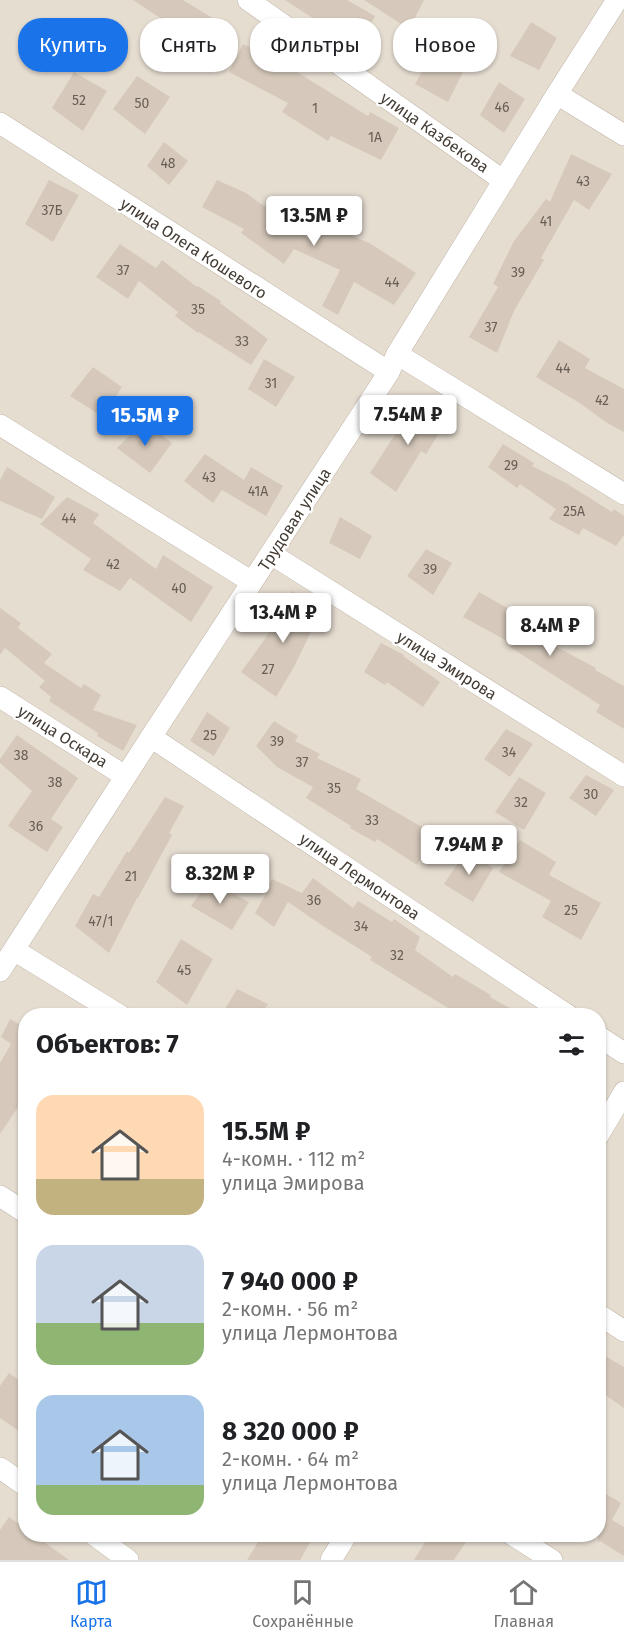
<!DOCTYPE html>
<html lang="ru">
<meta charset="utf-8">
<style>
:root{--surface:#fff;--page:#f2f2f2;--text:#202124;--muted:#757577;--line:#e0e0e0;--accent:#1a73e8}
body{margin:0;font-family:"Fira Sans",sans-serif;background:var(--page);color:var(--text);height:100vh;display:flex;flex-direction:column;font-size:22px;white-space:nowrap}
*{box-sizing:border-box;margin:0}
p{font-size:20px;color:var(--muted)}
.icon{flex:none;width:33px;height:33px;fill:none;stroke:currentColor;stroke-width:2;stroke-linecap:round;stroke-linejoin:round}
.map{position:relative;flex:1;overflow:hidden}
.panel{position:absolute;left:18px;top:1008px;width:588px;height:534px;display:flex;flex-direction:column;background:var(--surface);border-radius:24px;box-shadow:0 2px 4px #0004}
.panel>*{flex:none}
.top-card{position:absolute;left:18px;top:18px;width:588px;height:54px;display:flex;gap:12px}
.price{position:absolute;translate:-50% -51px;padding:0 14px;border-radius:6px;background:#fff;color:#222;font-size:20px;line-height:39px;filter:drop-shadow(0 2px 3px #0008)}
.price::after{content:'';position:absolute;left:50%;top:36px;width:18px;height:14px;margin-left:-9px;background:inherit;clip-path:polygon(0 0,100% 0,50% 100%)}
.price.active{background:var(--accent);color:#fff}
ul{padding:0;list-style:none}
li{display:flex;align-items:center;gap:18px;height:150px;padding:0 18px}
li span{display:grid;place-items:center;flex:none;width:168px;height:120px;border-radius:18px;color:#555}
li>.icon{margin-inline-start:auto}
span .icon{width:72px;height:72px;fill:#fffc;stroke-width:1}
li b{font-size:26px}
h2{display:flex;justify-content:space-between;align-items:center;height:72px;padding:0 18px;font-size:26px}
.chip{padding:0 21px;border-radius:24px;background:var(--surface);box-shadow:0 2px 4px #0004;font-size:21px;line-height:54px}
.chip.active{background:var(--accent);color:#fff}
.tabs{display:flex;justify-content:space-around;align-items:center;height:84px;border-top:2px solid var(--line);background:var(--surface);font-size:16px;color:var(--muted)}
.tabs a{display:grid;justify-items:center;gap:3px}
.tabs .active{color:var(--accent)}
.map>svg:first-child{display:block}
.residential{fill:#e6ddd1;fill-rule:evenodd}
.building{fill:#d6c9bb}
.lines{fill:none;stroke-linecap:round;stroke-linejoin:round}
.street-casing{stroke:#c0b5a8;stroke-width:22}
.street{stroke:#fff;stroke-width:21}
.labels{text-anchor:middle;stroke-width:4.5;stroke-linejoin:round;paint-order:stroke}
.number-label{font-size:14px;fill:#685e55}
.street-label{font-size:16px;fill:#433b33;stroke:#fff}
</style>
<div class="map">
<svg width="624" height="1560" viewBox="0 0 624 1560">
<rect width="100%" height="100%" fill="#f2ebe3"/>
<path class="residential" d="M0,0h624v1560h-624zM26,1016h572v518h-572z"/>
<g class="building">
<polygon points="133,0 183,0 214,19 184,64 153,43 168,23"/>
<polygon points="285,0 347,0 375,16 358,48 327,30 328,28"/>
<polygon points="364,0 424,0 409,29"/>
<polygon points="531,22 557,38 539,70 510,56"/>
<polygon points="243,44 284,64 368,116 370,112 399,128 381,160 331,136 328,141 282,112 288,103 229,72"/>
<polygon points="433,53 464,70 448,102 415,84"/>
<polygon points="74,72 107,91 83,131 52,108"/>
<polygon points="137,76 170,97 145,134 113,109"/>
<polygon points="499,82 525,99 504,133 480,115"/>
<polygon points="164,142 188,161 169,185 147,166"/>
<polygon points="571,154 612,174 589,210 574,200 541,258 544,260 514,311 497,353 469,337 498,287 493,284 514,241 546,199 550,202"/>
<polygon points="49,180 79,195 53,242 25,224"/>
<polygon points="217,180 246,193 312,241 319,221 371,244 416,273 394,305 354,282 338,315 322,306 340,270 294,249 284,264 241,233 244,229 202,207"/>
<polygon points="120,244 156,268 162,260 197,287 198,286 221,301 220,303 268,339 251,365 199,332 198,333 175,316 178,312 139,281 128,299 96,277"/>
<polygon points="559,340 590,359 585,368 624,389 624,432 607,423 581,404 536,377"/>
<polygon points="264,359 295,377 276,407 248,389"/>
<polygon points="93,367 122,387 103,417 70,396"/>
<polygon points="420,404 448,419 426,454 421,451 396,492 370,473 396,433"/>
<polygon points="144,421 172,443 150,473 117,448"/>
<polygon points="503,444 534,463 532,466 566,483 612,512 614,509 624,516 624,535 616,546 583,528 579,535 549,519 556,509 520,484 517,488 488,467"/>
<polygon points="205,454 244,480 251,467 283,486 266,516 222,490 213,503 184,481"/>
<polygon points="7,467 55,497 42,519 0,501 0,480"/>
<polygon points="67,497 99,514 93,523 156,569 163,555 213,587 191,622 130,578 120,591 83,570 91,559 40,524"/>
<polygon points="340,517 372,536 360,559 329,543"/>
<polygon points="426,549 452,563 433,595 407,576"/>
<polygon points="292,591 322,609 294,667 276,697 241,672 265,639"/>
<polygon points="479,592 511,610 509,614 556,638 551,644 596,668 595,670 624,686 624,729 596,712 600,705 510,647 513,644 463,617"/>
<polygon points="0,608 21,623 18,628 52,654 44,663 81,688 84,684 101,695 93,710 137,725 123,751 97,736 98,733 49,701 51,697 39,687 45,681 5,648 0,655"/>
<polygon points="381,643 404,655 403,656 440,682 423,707 387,682 385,685 364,672"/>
<polygon points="207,712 230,728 214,756 190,741"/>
<polygon points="274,721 298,736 295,741 320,754 317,758 361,779 356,789 434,834 417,865 377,839 375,842 350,828 351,826 306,798 313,787 277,767 256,746"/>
<polygon points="506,729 533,744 510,777 484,759"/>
<polygon points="17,735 78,778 51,819 63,827 47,852 8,826 32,791 0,763 0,759"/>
<polygon points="586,775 614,790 596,816 569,798"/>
<polygon points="519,777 546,793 524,830 495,812"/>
<polygon points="165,797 184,806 169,833 172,835 138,898 137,898 109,953 75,926 93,894 99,897 127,851 129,853"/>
<polygon points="520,840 556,862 549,875 601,903 581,940 542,917 551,901 499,872"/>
<polygon points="466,851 493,868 473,902 444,884"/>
<polygon points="313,878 353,908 358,901 392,922 394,919 420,937 415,950 453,977 455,974 491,995 490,997 524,1016 461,1016 370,960 372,957 323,926 288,902 274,927 255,913 269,888 267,887 272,879 302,893"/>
<polygon points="209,881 249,902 232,930 191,906"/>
<polygon points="181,939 213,959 187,1005 156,982"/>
<polygon points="237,989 268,1004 260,1016 221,1016"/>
<polygon points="26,1017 26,1095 0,1134 0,1063 11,1044 1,1037 10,1019 21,1025"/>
<polygon points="598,1352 624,1367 624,1408 598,1390"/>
<polygon points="9,1373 26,1385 26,1436 0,1418 0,1386"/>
<polygon points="598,1489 621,1503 612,1520 624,1527 624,1556 600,1541 598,1543"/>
<polygon points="9,1517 26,1529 26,1534 33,1534 69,1560 0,1560 0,1530"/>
<polygon points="272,1534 315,1534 300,1560 247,1560 261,1537 267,1541"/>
<polygon points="430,1534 471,1534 454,1560 414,1560"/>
</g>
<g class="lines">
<defs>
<g id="street">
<polyline points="248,0 504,181"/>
<polyline points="557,94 624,135"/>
<polyline points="0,123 389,372"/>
<polyline points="397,354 624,494"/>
<polyline points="0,425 252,582"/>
<polyline points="271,554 624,776"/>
<polyline points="0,697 125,776"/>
<polyline points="151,737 569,1016"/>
<polyline points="14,950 121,1016"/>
<polyline points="0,971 151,737 389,372 397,354 557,94 617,0"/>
<polyline points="598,1036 624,1053"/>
<polyline points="598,1136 624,1092"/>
<polyline points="0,1196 26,1213"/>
<polyline points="598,1314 624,1331"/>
<polyline points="0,1468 26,1486"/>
<polyline points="93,1534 128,1560"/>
<polyline points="511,1534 552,1560"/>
<polyline points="331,1560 347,1534"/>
</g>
</defs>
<use href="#street" class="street-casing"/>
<use href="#street" class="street"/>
</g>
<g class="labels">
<g class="number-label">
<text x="79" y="105">52</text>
<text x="142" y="108">50</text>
<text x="502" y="112">46</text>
<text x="315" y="113">1</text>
<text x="375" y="142">1А</text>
<text x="168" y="168">48</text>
<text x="583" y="186">43</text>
<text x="52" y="215">37Б</text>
<text x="546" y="226">41</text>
<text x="123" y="275">37</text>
<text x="518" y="277">39</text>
<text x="392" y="287">44</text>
<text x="198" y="314">35</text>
<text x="491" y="332">37</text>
<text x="242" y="346">33</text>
<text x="563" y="373">44</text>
<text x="271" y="388">31</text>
<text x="602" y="405">42</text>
<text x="511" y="470">29</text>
<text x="209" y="482">43</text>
<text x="258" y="496">41А</text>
<text x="574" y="516">25А</text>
<text x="69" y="523">44</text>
<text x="113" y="569">42</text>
<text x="430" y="574">39</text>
<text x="179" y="593">40</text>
<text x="268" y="674">27</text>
<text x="210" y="740">25</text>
<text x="277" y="746">39</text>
<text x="509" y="757">34</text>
<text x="21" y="760">38</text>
<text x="302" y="767">37</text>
<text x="55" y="787">38</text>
<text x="334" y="793">35</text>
<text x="591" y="799">30</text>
<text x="521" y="807">32</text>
<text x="372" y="825">33</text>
<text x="36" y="831">36</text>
<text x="131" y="881">21</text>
<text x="314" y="905">36</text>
<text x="571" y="915">25</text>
<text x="101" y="926">47/1</text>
<text x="361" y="931">34</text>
<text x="397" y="960">32</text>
<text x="184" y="975">45</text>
</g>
<g class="street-label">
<text transform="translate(435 132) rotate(35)" y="6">улица Казбекова</text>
<text transform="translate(194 248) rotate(33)" y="6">улица Олега Кошевого</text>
<text transform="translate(294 519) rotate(-57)" y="6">Трудовая улица</text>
<text transform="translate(447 665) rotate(32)" y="6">улица Эмирова</text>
<text transform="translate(63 736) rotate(32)" y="6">улица Оскара</text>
<text transform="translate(360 876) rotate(34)" y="6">улица Лермонтова</text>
</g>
</g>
</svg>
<b class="price" style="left:314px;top:247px">13.5M ₽</b>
<b class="price" style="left:408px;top:446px">7.54M ₽</b>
<b class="price active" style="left:145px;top:447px">15.5M ₽</b>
<b class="price" style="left:283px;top:644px">13.4M ₽</b>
<b class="price" style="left:550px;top:657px">8.4M ₽</b>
<b class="price" style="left:469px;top:876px">7.94M ₽</b>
<b class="price" style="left:220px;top:905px">8.32M ₽</b>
<div class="top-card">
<a class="chip active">Купить</a>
<a class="chip">Снять</a>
<a class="chip">Фильтры</a>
<a class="chip">Новое</a>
</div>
<section class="panel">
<h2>Объектов: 7<svg class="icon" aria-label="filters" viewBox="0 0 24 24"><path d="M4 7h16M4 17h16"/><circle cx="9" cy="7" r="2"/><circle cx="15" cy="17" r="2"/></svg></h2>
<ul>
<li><span style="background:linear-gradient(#ffd9b3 70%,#c2b280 0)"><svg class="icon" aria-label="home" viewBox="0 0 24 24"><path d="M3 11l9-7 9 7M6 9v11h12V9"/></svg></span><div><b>15.5M ₽</b><p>4-комн. · 112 m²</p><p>улица Эмирова</p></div></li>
<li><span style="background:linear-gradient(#c9d6e8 65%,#8fb573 0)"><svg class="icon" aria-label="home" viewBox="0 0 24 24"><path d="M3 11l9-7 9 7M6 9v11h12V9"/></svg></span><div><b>7 940 000 ₽</b><p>2-комн. · 56 m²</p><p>улица Лермонтова</p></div></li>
<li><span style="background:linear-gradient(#a9c7e8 75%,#8fb573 0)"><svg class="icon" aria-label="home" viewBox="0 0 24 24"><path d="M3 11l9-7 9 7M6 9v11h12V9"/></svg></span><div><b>8 320 000 ₽</b><p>2-комн. · 64 m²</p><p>улица Лермонтова</p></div></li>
</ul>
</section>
</div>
<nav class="tabs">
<a class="active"><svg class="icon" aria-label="map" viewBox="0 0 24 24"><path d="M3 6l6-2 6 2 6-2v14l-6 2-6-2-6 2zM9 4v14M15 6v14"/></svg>Карта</a>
<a><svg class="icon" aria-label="saved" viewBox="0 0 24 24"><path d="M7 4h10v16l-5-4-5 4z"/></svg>Сохранённые</a>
<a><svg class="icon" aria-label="home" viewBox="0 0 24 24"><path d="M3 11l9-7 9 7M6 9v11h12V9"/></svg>Главная</a>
</nav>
